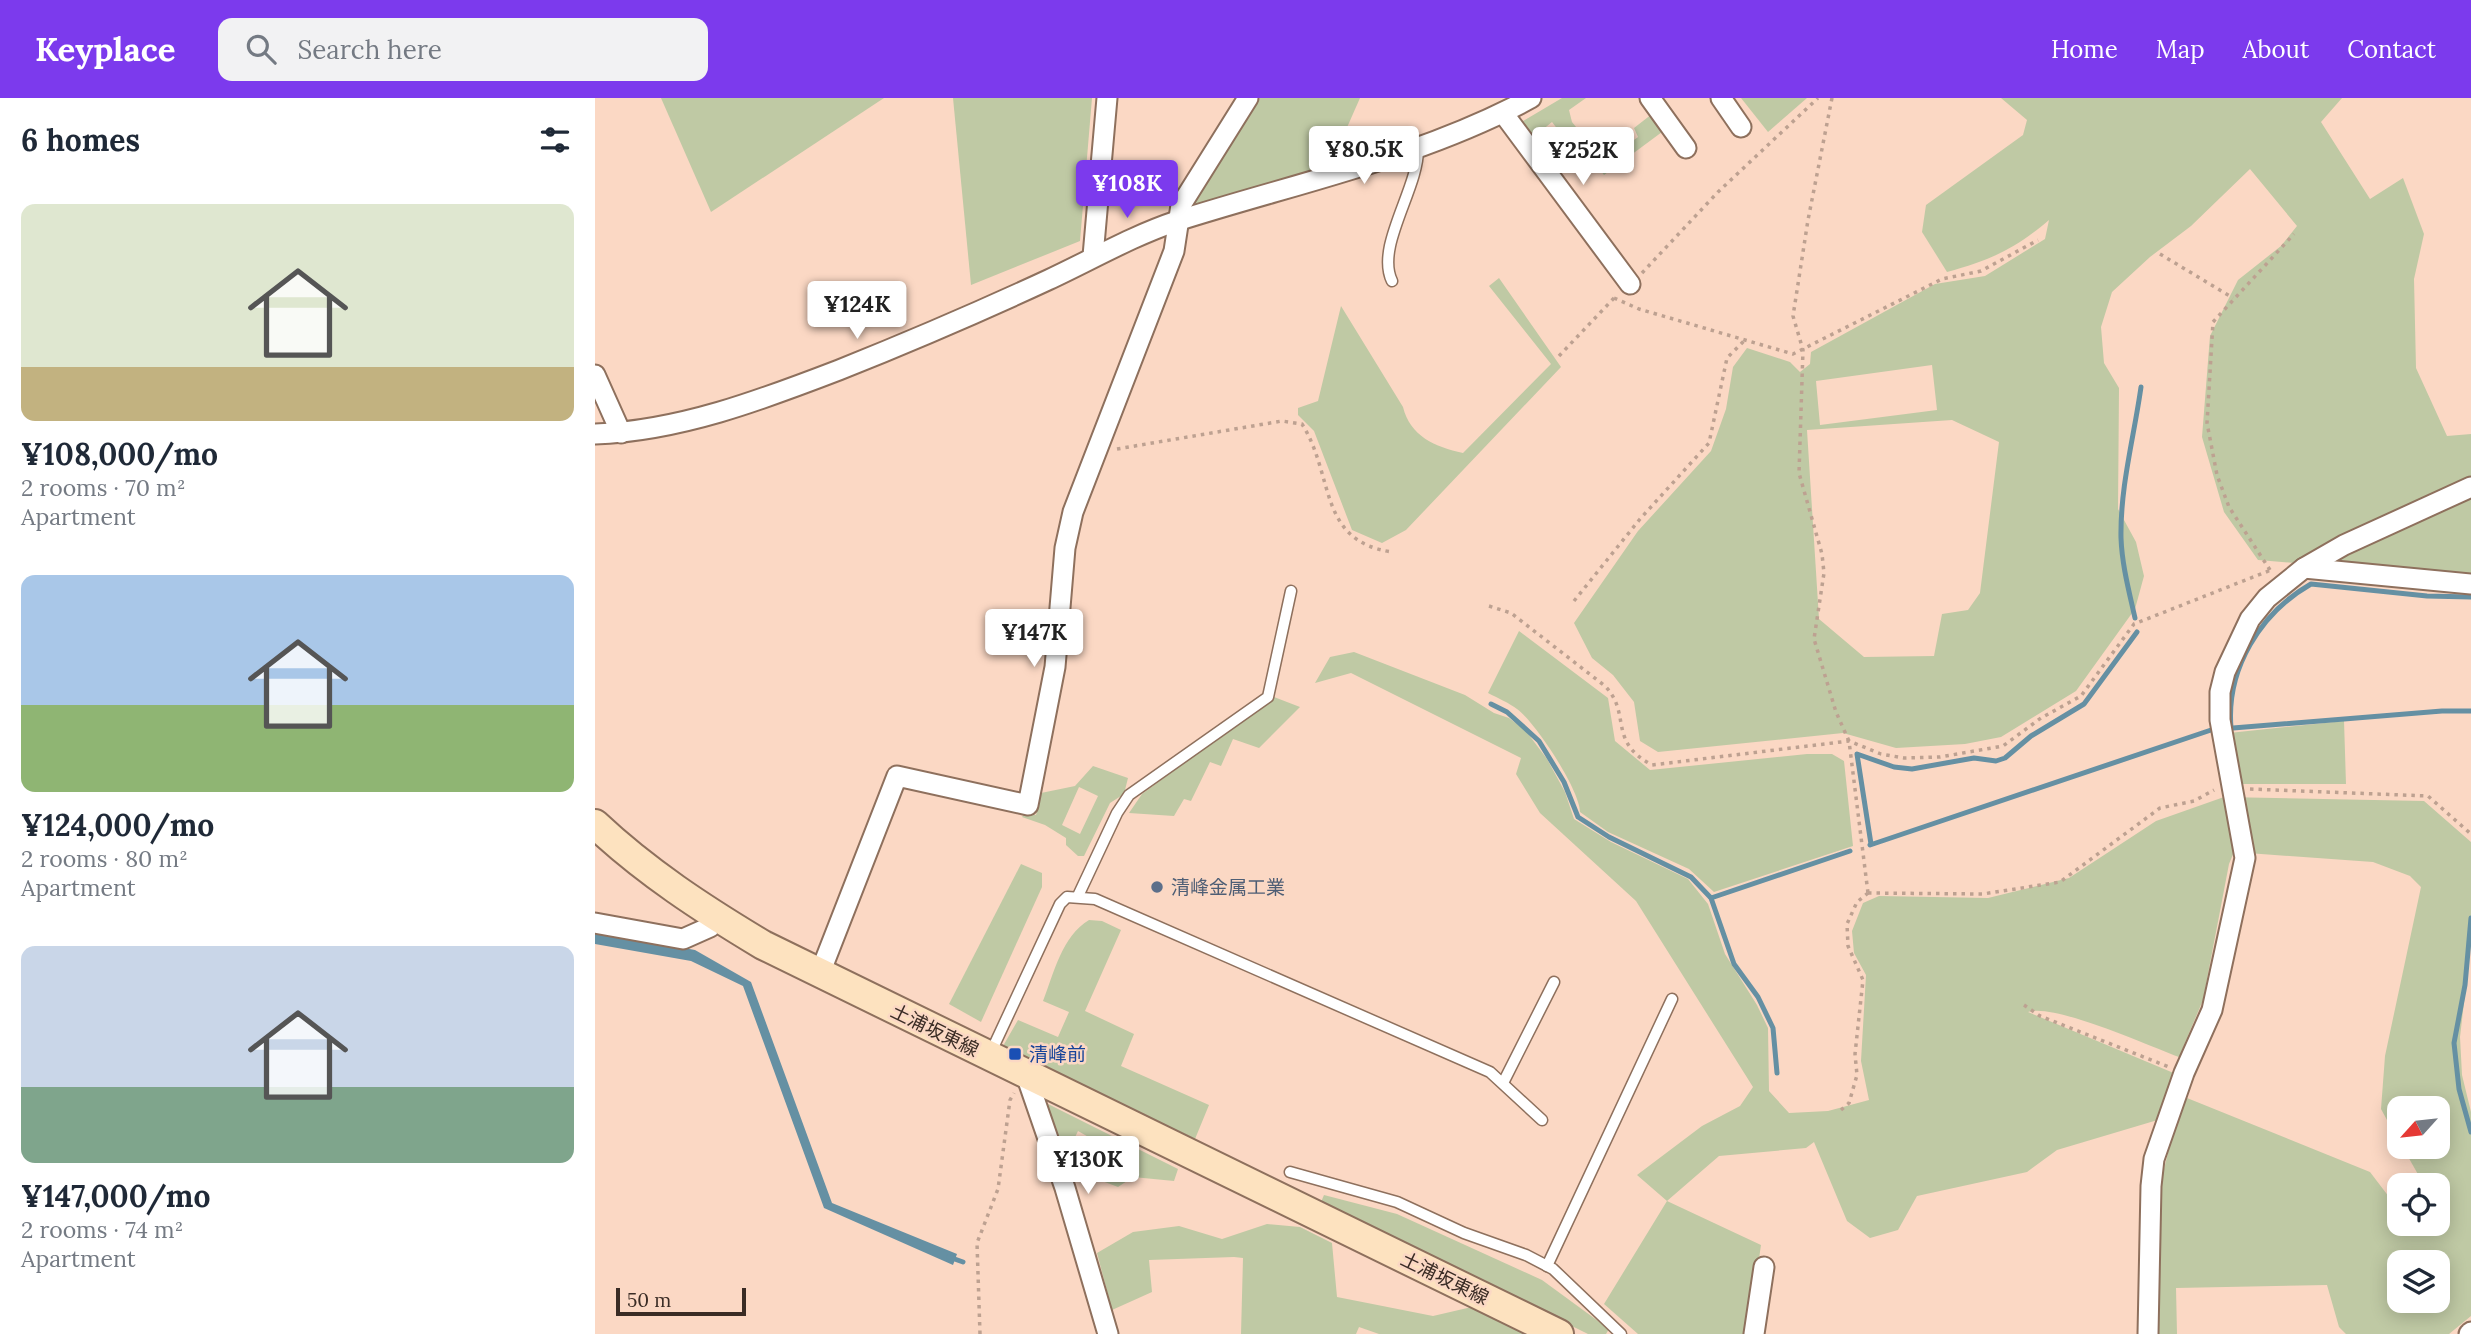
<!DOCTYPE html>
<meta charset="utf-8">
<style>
:root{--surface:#fff;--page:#f2f2f3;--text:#1f2937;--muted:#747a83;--accent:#7c3aed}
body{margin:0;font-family:Lora,"Noto Sans JP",serif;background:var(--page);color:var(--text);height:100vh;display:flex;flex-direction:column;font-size:26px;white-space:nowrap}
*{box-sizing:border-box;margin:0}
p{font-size:23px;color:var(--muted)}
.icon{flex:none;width:38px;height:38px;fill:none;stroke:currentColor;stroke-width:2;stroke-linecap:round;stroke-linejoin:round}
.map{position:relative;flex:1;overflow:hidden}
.side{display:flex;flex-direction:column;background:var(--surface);width:595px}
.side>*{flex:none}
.needle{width:46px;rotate:243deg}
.buttons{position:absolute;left:1792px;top:998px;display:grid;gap:14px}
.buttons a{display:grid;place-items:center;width:63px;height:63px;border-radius:14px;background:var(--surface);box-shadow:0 4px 18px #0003;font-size:35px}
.scale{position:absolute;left:21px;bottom:18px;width:130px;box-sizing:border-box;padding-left:7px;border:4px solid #3a2c25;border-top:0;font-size:19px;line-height:24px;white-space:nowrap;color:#3a2c25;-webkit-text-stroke:5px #fbd8c4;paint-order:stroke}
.price{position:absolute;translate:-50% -60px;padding:0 16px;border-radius:7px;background:#fff;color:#222;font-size:23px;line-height:46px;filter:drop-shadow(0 2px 4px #0008)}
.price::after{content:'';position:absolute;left:50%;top:42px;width:21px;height:16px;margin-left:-10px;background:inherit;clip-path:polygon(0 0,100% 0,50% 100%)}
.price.on{background:var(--accent);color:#fff}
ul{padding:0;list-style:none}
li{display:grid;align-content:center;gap:14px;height:371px;padding:0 21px}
li span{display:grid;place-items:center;height:217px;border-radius:14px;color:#555}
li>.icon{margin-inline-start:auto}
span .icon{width:126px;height:126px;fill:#fffc;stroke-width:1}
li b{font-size:30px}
h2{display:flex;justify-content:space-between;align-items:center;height:84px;padding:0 21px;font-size:30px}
header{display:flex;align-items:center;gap:42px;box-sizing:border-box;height:98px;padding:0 35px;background:var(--accent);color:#fff}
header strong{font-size:33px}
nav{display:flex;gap:38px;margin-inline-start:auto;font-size:24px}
.search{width:490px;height:63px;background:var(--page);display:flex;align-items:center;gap:18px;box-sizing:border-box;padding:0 24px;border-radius:14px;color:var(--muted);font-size:26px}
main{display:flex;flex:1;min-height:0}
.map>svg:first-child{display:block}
.green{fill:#bfc9a4;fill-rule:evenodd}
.water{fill:#6590a3}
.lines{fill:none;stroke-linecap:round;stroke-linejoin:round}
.stream{stroke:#6590a3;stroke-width:5}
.lane-casing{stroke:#8e705d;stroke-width:13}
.street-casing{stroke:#8e705d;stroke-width:23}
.secondary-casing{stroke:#8e705d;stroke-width:32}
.path{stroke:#bda191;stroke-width:3.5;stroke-dasharray:3.5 5;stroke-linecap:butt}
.lane{stroke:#fff;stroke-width:10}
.street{stroke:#fff;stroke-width:19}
.secondary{stroke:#fde2bf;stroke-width:28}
.service-dot{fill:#5c6f8a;stroke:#fbd8c4;stroke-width:2.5}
.transit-dot{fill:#1a4fb4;stroke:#fbd8c4;stroke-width:2.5}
.labels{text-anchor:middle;stroke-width:5;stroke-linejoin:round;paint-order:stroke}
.service-label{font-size:19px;fill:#4e5e75;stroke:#fbd8c4;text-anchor:start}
.street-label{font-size:19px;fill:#3a2c25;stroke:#fbd8c4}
.transit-label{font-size:19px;fill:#164399;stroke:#fbd8c4;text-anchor:start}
</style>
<header>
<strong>Keyplace</strong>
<div class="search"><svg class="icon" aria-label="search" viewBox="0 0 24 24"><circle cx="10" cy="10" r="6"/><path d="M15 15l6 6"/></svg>Search here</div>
<nav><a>Home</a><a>Map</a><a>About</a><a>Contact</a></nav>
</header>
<main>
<section class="side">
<h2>6 homes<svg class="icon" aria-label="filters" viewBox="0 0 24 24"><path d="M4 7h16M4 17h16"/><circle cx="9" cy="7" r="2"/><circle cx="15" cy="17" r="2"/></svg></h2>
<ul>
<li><span style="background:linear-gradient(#dfe7d0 75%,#c2b280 0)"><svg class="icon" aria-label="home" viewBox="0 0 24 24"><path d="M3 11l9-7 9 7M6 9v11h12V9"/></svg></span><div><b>¥108,000/mo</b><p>2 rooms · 70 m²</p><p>Apartment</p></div></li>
<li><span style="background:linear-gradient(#a9c7e8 60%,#8fb573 0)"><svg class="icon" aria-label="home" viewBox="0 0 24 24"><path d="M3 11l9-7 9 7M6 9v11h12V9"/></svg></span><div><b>¥124,000/mo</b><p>2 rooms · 80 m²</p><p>Apartment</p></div></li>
<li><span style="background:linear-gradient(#c9d6e8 65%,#7fa58c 0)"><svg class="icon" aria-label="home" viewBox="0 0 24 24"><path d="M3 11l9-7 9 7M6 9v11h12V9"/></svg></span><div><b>¥147,000/mo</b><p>2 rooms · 74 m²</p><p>Apartment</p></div></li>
</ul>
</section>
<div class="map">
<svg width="1876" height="1236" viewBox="0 0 1876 1236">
<rect width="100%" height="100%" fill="#fbd8c4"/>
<g class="green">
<polygon points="66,0 289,0 116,114"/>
<polygon points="358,0 497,0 485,143 376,187"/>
<polygon points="665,0 765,0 735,68 595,111 601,95"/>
<polygon points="967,0 991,0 974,12 977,24 994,45 997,43 1013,61 1043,39 1039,30 1057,16 1067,34 1009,77 985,45 977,50 957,24 935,42 925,29 928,23"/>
<polygon points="1146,0 1212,0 1173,34"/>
<path d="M1406,0h341l-21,24 49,77 33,-21 21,56 -10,45 2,89 31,68 24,-2v144l-213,-18 -34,-48 -22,-75 8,-101 28,-56 43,-34 16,-20 -47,-57 -59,57 -41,31 -38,35 -11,35 3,36 15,25 -1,121 18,33 8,34 -9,33 -59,82 -75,46 -36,7 -69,4 -53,-15 -185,19 -18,-11 -6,-39 -21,-27 -21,-17 -18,-35 64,-92 73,-80 15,-42 7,-42 14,-19 43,14 10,10 10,-8 1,-12 124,-68 50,-8 60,-37 4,-19c-34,29 -58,40 -102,52l-25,-40 4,-27 97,-70 4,-15zM1337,267l5,45 -117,15 -4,-44zM1357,322l47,22 -19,151 -12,17 -26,4 -8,42 -70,1 -45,-38 -12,-189z"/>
<path d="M904,180l62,89 -155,163 -24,13 -30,-13 -38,-99 -16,-16v-7l20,-7 23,-95 62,101c7,29 32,40 60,46l88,-89 -62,-78z"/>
<path d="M924,533l89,67 7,43 35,29 157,-16h25l12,7 9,85 -139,46 -25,-23 -81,-37 -28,-20c0,-22 -45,-90 -63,-103 -8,-6 -19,-11 -29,-16z"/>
<path d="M759,554l111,43 29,18 15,5 17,13 21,28 18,33 9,27 37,23 77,37 20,25 17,50 32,51 11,23 1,63 20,22 39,-2 41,-11 -8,-39 5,-86 -12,-22 -2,-22 11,-28 16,-7 109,2 81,-20 87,-57 68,-24 200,4 47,41v100l-11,95 2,38 9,37v204l-22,18h-103l-7,-7 -12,-42 -151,3 1,46h-20l4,-153 11,-44 15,-39 183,74 29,38v13h39v-38h-14l-22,-39h36v-38h-39v34l-18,-33 4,-53 36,-169 -11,-11 -37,-14 -139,-10 -5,12 -26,136 -24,57c-30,-11 -125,-54 -151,-45l148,62 -15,45 -104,31 -30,22 -110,24 -19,34 -28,8 -23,-17 -33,-79 -8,6 -87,8 -52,45 94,44 -13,89h-110l-34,-30 63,-103 -30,-26 65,-49 38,-20 13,-19 -117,-186 -96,-88 -24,-39 5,-16 -170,-85 -36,10 15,-26zM1804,1164h39v38h-39z"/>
<polygon points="679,599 705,609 664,650 638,641 626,668 615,664 596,703 589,701 579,718 534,715 547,696"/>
<polygon points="1749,623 1751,686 1646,686 1634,635"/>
<path d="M498,668l35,12 -4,16 -14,9 -26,53h-6l-12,-11v-7l-21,-13 -23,-8 4,-5 10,3 5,-22 34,-7zM484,689l19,9 -18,38 -18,-9z"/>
<polygon points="426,766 447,775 447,789 386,924 354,906"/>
<path d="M494,822l13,1 19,9 -36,81 49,23 -13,32 88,39 -14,34 -192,-93 15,-26 40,17 11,-25 -26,-11c11,-28 19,-65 46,-81z"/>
<path d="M449,1004l134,67 -4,12 -41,-4 -15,10 -53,-20zM483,1033l14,8 2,9 13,9 -7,14 -5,2 -27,-14 -2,-3z"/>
<polygon points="729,1097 802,1116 947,1182 1014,1231 1011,1236 993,1236 726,1104"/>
<polygon points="672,1126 705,1129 737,1145 742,1199 838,1218 881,1208 943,1236 784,1236 764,1229 761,1236 646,1236 648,1160 639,1159 554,1162 557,1194 517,1212 502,1155 538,1134 584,1128 627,1141"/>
</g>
<polygon class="water" points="0,834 100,852 156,884 237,1105 362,1156 358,1167 229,1110 148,888 96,863 0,846"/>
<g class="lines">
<g class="stream">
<path d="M1540,520c-6,-27 -13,-53 -14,-80 -1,-51 13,-101 20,-151"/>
<polyline points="896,606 912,614 944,643 969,684 983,719 1014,739 1096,779 1116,800 1139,866 1163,899 1178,930 1182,975"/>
<path d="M1636,630c-5,-59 29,-115 80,-144l116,12 44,1"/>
<polyline points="1638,630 1847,613 1876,613"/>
<polyline points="1276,746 1262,656 1299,669 1317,671 1379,660 1401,663 1410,660 1436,638 1489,606 1542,534"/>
<polyline points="1275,747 1619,631"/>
<polyline points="1116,800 1255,753"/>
<polyline points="1876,820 1870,887 1859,945 1864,991 1876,1034"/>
<polyline points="354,1159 368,1164"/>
</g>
<defs>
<g id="lane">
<path d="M797,183c-17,-35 27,-93 26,-133"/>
<polyline points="483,798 522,715 534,697 673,599 696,493"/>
<polyline points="396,954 465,806 472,799 500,801 895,974 947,1022"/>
<polyline points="908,985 959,884"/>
<polyline points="695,1074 802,1104 869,1135 931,1157 958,1171 1026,1236"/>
<polyline points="952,1168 1077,901"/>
</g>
<g id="street">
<polyline points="1055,0 1091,50"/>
<polyline points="1126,0 1146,29"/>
<polyline points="908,15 1035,186"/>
<polyline points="498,158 512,0"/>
<polyline points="0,277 26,335"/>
<path d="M0,336c84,-3 166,-34 244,-64 70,-28 140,-58 209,-90 43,-20 84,-44 129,-59 119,-38 243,-63 354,-123"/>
<polyline points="1709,470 1876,486"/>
<polyline points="0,825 88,841 115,829 122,819"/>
<polyline points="225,875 302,678 433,707 460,569 470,450 478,414 579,153 586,107 653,0"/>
<polyline points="430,974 470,1090 513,1236"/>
<polyline points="1159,1236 1169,1169"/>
<polyline points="1553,1236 1556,1088 1559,1061 1589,975 1617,912 1650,760 1625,622 1625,594 1630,574 1655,521 1672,500 1709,470 1749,447 1876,389"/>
<polyline points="1874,1236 1876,1234"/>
</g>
<path id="secondary" d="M0,726c51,48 108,85 168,121l796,389"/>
</defs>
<use href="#lane" class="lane-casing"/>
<use href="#street" class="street-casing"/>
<use href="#secondary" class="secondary-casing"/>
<g class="path">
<polyline points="1237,0 1213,122 1198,218 1208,252 1204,375 1227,456 1229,475 1219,541 1241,614 1254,643 1273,795"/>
<polyline points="1565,156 1638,200"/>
<polyline points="1047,175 1123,94 1223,0"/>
<polyline points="1019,200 1044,211 1198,256 1347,181 1386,173 1443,142"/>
<polyline points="964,258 1020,199"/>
<path d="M522,351l165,-28 20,3c33,52 15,117 90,128"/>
<polyline points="1675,472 1634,409 1622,377 1612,325 1618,224 1699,136"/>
<polyline points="979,503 1045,421 1114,345 1132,260 1150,242"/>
<path d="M894,508l22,7 94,73c27,28 2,55 47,79l197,-24 32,13 23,4 36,-1 63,-11 38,-28 40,-22 53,-72 137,-54"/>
<polyline points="1655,691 1833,698 1876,736"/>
<polyline points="1273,795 1388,796 1465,784 1565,710 1599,703 1619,692"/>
<polyline points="1429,907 1445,918 1574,969"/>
<polyline points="1246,1012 1254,1005 1262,977 1260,956 1268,882 1253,848 1252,826 1262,804 1273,795"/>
<polyline points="385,1236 382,1145 403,1091 415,1002 419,995"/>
</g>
<use href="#lane" class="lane"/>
<use href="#street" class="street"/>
<use href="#secondary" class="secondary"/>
</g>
<circle class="service-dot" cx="562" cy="789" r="7"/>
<rect class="transit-dot" x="413" y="949" width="14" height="14" rx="3.5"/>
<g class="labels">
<g class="service-label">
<text x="576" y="796">清峰金属工業</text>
</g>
<g class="street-label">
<text transform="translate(340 932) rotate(26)" y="7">土浦坂東線</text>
<text transform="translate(850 1180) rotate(26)" y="7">土浦坂東線</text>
</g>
<g class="transit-label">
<text x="434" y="963">清峰前</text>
</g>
</g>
</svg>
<div class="buttons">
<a><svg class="needle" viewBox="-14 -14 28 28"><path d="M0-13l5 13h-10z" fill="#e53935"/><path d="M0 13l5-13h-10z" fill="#747a83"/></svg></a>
<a><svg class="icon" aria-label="locate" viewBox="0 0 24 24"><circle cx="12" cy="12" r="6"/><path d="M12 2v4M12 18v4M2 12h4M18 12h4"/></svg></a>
<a><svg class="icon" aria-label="layers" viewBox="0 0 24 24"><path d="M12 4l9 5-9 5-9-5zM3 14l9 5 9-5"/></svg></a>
</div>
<div class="scale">50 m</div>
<b class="price" style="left:769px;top:88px">¥80.5K</b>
<b class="price" style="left:988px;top:89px">¥252K</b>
<b class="price on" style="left:532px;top:122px">¥108K</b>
<b class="price" style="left:262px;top:243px">¥124K</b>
<b class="price" style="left:439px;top:571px">¥147K</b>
<b class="price" style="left:493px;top:1098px">¥130K</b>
</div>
</main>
